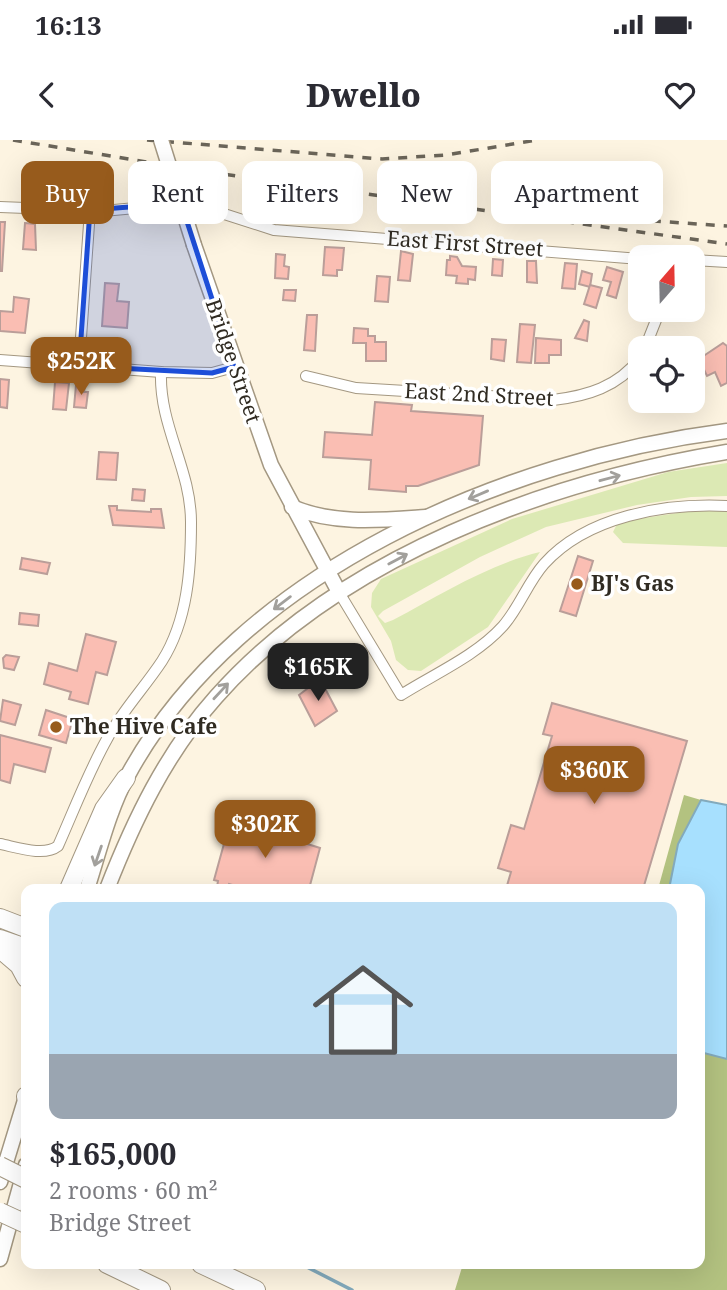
<!DOCTYPE html>
<meta charset="utf-8">
<style>
:root{--surface:#fff;--page:#f2f2f3;--text:#2b2b33;--muted:#7c7c81;--line:#e1e1e2;--accent:#975b1c}
body{margin:0;font-family:"Noto Serif",serif;background:var(--page);color:var(--text);height:100vh;display:flex;flex-direction:column;font-size:26px;white-space:nowrap}
*{box-sizing:border-box;margin:0}
p{font-size:23px;color:var(--muted)}
.icon{flex:none;width:38px;height:38px;fill:none;stroke:currentColor;stroke-width:2;stroke-linecap:round;stroke-linejoin:round}
.map{position:relative;flex:1;overflow:hidden}
.panel{position:absolute;left:21px;top:744px;width:684px;height:385px;display:flex;flex-direction:column;background:var(--surface);border-radius:14px;box-shadow:0 7px 28px #0002}
.panel>*{flex:none}
.guide{position:absolute;left:21px;top:21px;width:686px;height:63px;display:flex;gap:14px}
.needle{width:46px;rotate:20deg}
.fabs{position:absolute;left:628px;top:105px;display:grid;gap:14px}
.fabs a{display:grid;place-items:center;width:77px;height:77px;border-radius:14px;background:var(--surface);box-shadow:0 7px 28px #0002;font-size:35px}
.price{position:absolute;translate:-50% -60px;padding:0 16px;border-radius:14px;background:var(--accent);color:#fff;font-size:23px;line-height:46px;filter:drop-shadow(0 2px 4px #0008)}
.price::after{content:'';position:absolute;left:50%;top:42px;width:21px;height:16px;margin-left:-10px;background:inherit;clip-path:polygon(0 0,100% 0,50% 100%)}
.price.current{background:#222;color:#fff}
ul{padding:0;list-style:none}
li{display:grid;align-content:center;gap:14px;height:371px;padding:0 28px}
li+li{border-top:2px solid var(--line)}
li span{display:grid;place-items:center;height:217px;border-radius:14px;color:#555}
li>.icon{margin-inline-start:auto}
span .icon{width:126px;height:126px;fill:#fffc;stroke-width:1}
li b{font-size:30px}
.tag{padding:0 24px;border-radius:14px;background:var(--surface);box-shadow:0 7px 28px #0002;font-size:24px;line-height:63px}
.tag.current{background:var(--accent);color:#fff}
.status{display:flex;justify-content:space-between;align-items:center;height:49px;padding:0 35px;background:var(--surface);direction:ltr}
.status svg{height:19px;fill:currentColor}
header{display:flex;justify-content:space-between;align-items:center;height:91px;padding:0 28px;background:var(--surface);font-size:32px;font-weight:800}
.map>svg:first-child{display:block}
.green{fill:#dce9b4}
.forest{fill:#b3c280}
.water{fill:#a7e0fe;stroke:#83aabc;stroke-width:2}
.lines{fill:none;stroke-linecap:round;stroke-linejoin:round}
.stream{stroke:#83aabc;stroke-width:3.5}
.building{fill:#fabeb3;stroke:#ba9e99;stroke-width:2}
.minor-casing{stroke:#a49882;stroke-width:12}
.secondary-casing{stroke:#a49882;stroke-width:17}
.motorway-casing{stroke:#a49882;stroke-width:20}
.minor{stroke:#fff;stroke-width:10}
.secondary{stroke:#fff;stroke-width:14}
.motorway{stroke:#fff;stroke-width:18}
.rail{stroke:#6b6559;stroke-width:3.5;stroke-dasharray:9 9;stroke-linecap:butt}
.secondary-bridge-casing{stroke:#a49882;stroke-width:17;stroke-linecap:butt}
.motorway-bridge-casing{stroke:#a49882;stroke-width:20;stroke-linecap:butt}
.secondary-bridge{stroke:#fff;stroke-width:14}
.motorway-bridge{stroke:#fff;stroke-width:18}
.oneway{stroke:#a2a09c}
.marked{fill:#1d4ed8;fill-opacity:0.2;stroke:#1d4ed8;stroke-width:5;stroke-linejoin:round}
.poi-dot{fill:#975b1c;stroke:#fff;stroke-width:2.5}
.labels{text-anchor:middle;stroke-width:7;stroke-linejoin:round;paint-order:stroke}
.street-label{font-size:21px;fill:#302b22;stroke:#fff}
.poi-label{font-size:21px;font-weight:bold;fill:#302b22;stroke:#fff;text-anchor:start}
</style>
<div class="status"><b>16:13</b><svg viewBox="0 0 49 12"><path d="M0 12V9h3v3zM5 12V6h3v6zM10 12V3h3v9zM15 12V0h3v12zM26 1h20v11H26zM47 4h2v5h-2z"/></svg></div>
<header><svg class="icon" aria-label="back" viewBox="0 0 24 24"><path d="M15 5l-7 7 7 7"/></svg>Dwello<svg class="icon" aria-label="heart" viewBox="0 0 24 24"><path d="M12 20l-8-8c-3-5 5-10 8-4 3-6 11-1 8 4z"/></svg></header>
<div class="map">
<svg width="727" height="1150" viewBox="0 0 727 1150">
<rect width="100%" height="100%" fill="#fdf4e1"/>
<g class="green">
<path d="M727,323v33l-36,1 -54,8 -91,22 -66,30 -97,54 -5,5 7,7 8,-3c47,-25 96,-56 147,-68l-52,75 -67,44 -13,-1 -12,-10 -5,-19 -20,-34 1,-14 9,-14 131,-60 156,-47z"/>
<polygon points="727,370 727,407 623,403 613,392 618,382 684,372"/>
</g>
<g class="forest">
<polygon points="684,655 701,660 678,704 669,749 658,749"/>
<polygon points="700,912 727,919 727,1150 455,1150 463,1124 700,1124"/>
</g>
<polygon class="water" points="701,660 727,665 727,919 700,912 700,749 669,749 678,704"/>
<g class="lines">
<polyline class="stream" points="301,1124 352,1150"/>
</g>
<g class="building">
<polygon points="0,82 5,82 2,131 0,131"/>
<polygon points="25,83 35,84 36,110 23,109"/>
<polygon points="325,107 344,108 342,130 337,130 337,136 323,135"/>
<polygon points="401,111 413,114 410,141 398,140"/>
<polygon points="276,114 285,115 284,126 289,127 288,139 275,138"/>
<polygon points="450,116 457,117 462,126 476,127 475,140 468,139 468,144 456,143 457,136 446,135 447,120 450,120"/>
<polygon points="493,119 503,120 502,136 492,135"/>
<polygon points="527,121 536,121 537,143 527,142"/>
<polygon points="565,123 577,124 575,149 562,148"/>
<polygon points="607,127 623,132 616,158 607,155 611,142 603,140"/>
<polygon points="582,131 592,134 590,147 579,144"/>
<polygon points="377,136 390,137 388,162 375,161"/>
<polygon points="105,143 119,144 117,161 129,162 127,188 102,186"/>
<polygon points="590,145 602,148 596,168 584,164"/>
<polygon points="284,150 296,150 295,161 283,160"/>
<polygon points="14,157 29,159 25,193 0,191 0,171 13,172"/>
<polygon points="307,175 317,175 315,211 304,210"/>
<polygon points="584,180 589,182 587,201 575,198"/>
<polygon points="520,184 535,185 531,223 517,222"/>
<polygon points="354,188 368,189 368,196 375,196 375,202 386,202 386,221 366,221 366,203 353,203"/>
<polygon points="536,198 561,200 561,215 549,215 549,223 535,223"/>
<polygon points="492,199 506,200 504,221 491,219"/>
<polygon points="723,203 727,206 727,243 721,246 715,232 707,236 699,219"/>
<polygon points="0,239 9,240 7,268 0,267"/>
<polygon points="55,242 69,243 66,270 53,269"/>
<polygon points="76,245 85,246 84,252 88,252 86,268 74,267"/>
<polygon points="375,262 412,265 411,271 483,276 479,325 418,346 406,346 406,352 369,349 371,320 323,317 325,292 372,295"/>
<polygon points="99,312 118,313 116,340 97,339"/>
<polygon points="133,349 145,350 144,361 132,360"/>
<polygon points="109,366 117,366 117,370 151,372 151,369 161,369 164,388 113,385"/>
<polygon points="578,416 593,421 576,476 560,471"/>
<polygon points="22,418 50,423 47,434 20,429"/>
<polygon points="20,473 39,475 38,486 19,484"/>
<polygon points="86,494 116,502 107,535 96,532 88,564 69,559 71,552 44,544 49,523 77,531"/>
<polygon points="6,515 19,517 14,530 4,528 3,518"/>
<polygon points="320,539 337,571 315,586 299,555"/>
<polygon points="3,560 21,565 15,585 0,581"/>
<polygon points="552,563 687,601 643,749 506,749 511,732 498,728 511,685 524,689 552,596 543,594"/>
<polygon points="46,570 73,579 66,603 39,595"/>
<polygon points="0,595 51,608 45,632 14,624 10,643 0,640"/>
<polygon points="230,682 271,693 273,688 300,695 298,701 320,708 309,749 246,749 229,744 227,749 217,747 218,741 214,740"/>
</g>
<g class="lines">
<defs>
<g id="minor">
<polyline points="0,67 103,71 190,63 274,90 640,119"/>
<polyline points="693,120 727,122"/>
<polyline points="645,208 660,170"/>
<polyline points="0,220 161,232 212,233 234,227"/>
<polyline points="79,226 90,70"/>
<path d="M306,236l50,12 197,12c34,-4 65,-13 87,-42"/>
<path d="M340,454l61,101c33,-21 75,-39 102,-69 16,-18 25,-44 41,-62 43,-48 121,-61 183,-58"/>
<path d="M0,704c16,3 44,13 58,2 16,-36 30,-73 49,-107 15,-28 38,-52 55,-78 26,-41 29,-93 29,-139 0,-53 -32,-96 -30,-150"/>
</g>
<g id="secondary">
<polyline points="194,105 271,325 340,454"/>
<path d="M292,367c42,18 89,13 134,10"/>
<path d="M87,749c12,-37 22,-80 41,-114 111,-204 379,-316 599,-344"/>
<path d="M107,749c27,-69 59,-136 109,-192 125,-141 330,-215 511,-245"/>
<polyline points="0,1042 26,957"/>
<polyline points="0,1119 26,1025"/>
</g>
<g id="motorway">
<polyline points="69,749 104,669 126,638"/>
<polyline points="0,778 26,788"/>
<polyline points="0,799 26,808"/>
<polyline points="0,809 19,825 26,838"/>
<polyline points="26,957 26,956"/>
<polyline points="107,1124 161,1150"/>
<polyline points="201,1124 256,1150"/>
</g>
</defs>
<use href="#minor" class="minor-casing"/>
<use href="#secondary" class="secondary-casing"/>
<use href="#motorway" class="motorway-casing"/>
<use href="#minor" class="minor"/>
<use href="#secondary" class="secondary"/>
<use href="#motorway" class="motorway"/>
<g class="rail">
<polyline points="13,0 208,32 727,104"/>
<polyline points="147,0 382,19 446,15 537,0"/>
<polyline points="598,77 727,86"/>
</g>
<defs>
<polyline id="secondary-bridge" points="161,0 194,105"/>
<g id="motorway-bridge">
<polyline points="0,1026 26,1039"/>
<polyline points="0,1072 26,1084"/>
</g>
</defs>
<use href="#secondary-bridge" class="secondary-bridge-casing"/>
<use href="#motorway-bridge" class="motorway-bridge-casing"/>
<use href="#secondary-bridge" class="secondary-bridge"/>
<use href="#motorway-bridge" class="motorway-bridge"/>
</g>
<defs><path id="oneway-shaft" d="M-6 0H5M1.5-3L5.5 0L1.5 3" fill="none" stroke-width="1.6" stroke-linecap="round" stroke-linejoin="round" transform="scale(1.75)"/></defs>
<g class="oneway">
<use href="#oneway-shaft" transform="translate(610 338) rotate(-15)"/>
<use href="#oneway-shaft" transform="translate(478 355) rotate(157)"/>
<use href="#oneway-shaft" transform="translate(398 419) rotate(-28)"/>
<use href="#oneway-shaft" transform="translate(282 463) rotate(143)"/>
<use href="#oneway-shaft" transform="translate(221 551) rotate(-47)"/>
<use href="#oneway-shaft" transform="translate(98 716) rotate(109)"/>
</g>
<path class="marked" d="M181,63l53,164 -22,6 -133,-7 11,-156z"/>
<g class="poi-dot">
<circle cx="577" cy="444" r="7"/>
<circle cx="56" cy="587" r="7"/>
</g>
<g class="labels">
<g class="street-label">
<text transform="translate(465 104) rotate(4)" y="7">East First Street</text>
<text transform="translate(233 221) rotate(71)" y="7">Bridge Street</text>
<text transform="translate(479 255) rotate(3)" y="7">East 2nd Street</text>
</g>
<g class="poi-label">
<text x="591" y="451">BJ's Gas</text>
<text x="70" y="594">The Hive Cafe</text>
</g>
</g>
</svg>
<div class="fabs">
<a><svg class="needle" viewBox="-14 -14 28 28"><path d="M0-13l5 13h-10z" fill="#e53935"/><path d="M0 13l5-13h-10z" fill="#7c7c81"/></svg></a>
<a><svg class="icon" aria-label="locate" viewBox="0 0 24 24"><circle cx="12" cy="12" r="6"/><path d="M12 2v4M12 18v4M2 12h4M18 12h4"/></svg></a>
</div>
<b class="price" style="left:81px;top:257px">$252K</b>
<b class="price current" style="left:318px;top:563px">$165K</b>
<b class="price" style="left:594px;top:666px">$360K</b>
<b class="price" style="left:265px;top:720px">$302K</b>
<div class="guide">
<a class="tag current">Buy</a>
<a class="tag">Rent</a>
<a class="tag">Filters</a>
<a class="tag">New</a>
<a class="tag">Apartment</a>
</div>
<section class="panel">
<ul>
<li><span style="background:linear-gradient(#bfe0f5 70%,#9aa5b1 0)"><svg class="icon" aria-label="home" viewBox="0 0 24 24"><path d="M3 11l9-7 9 7M6 9v11h12V9"/></svg></span><div><b>$165,000</b><p>2 rooms · 60 m²</p><p>Bridge Street</p></div></li>
</ul>
</section>
</div>
